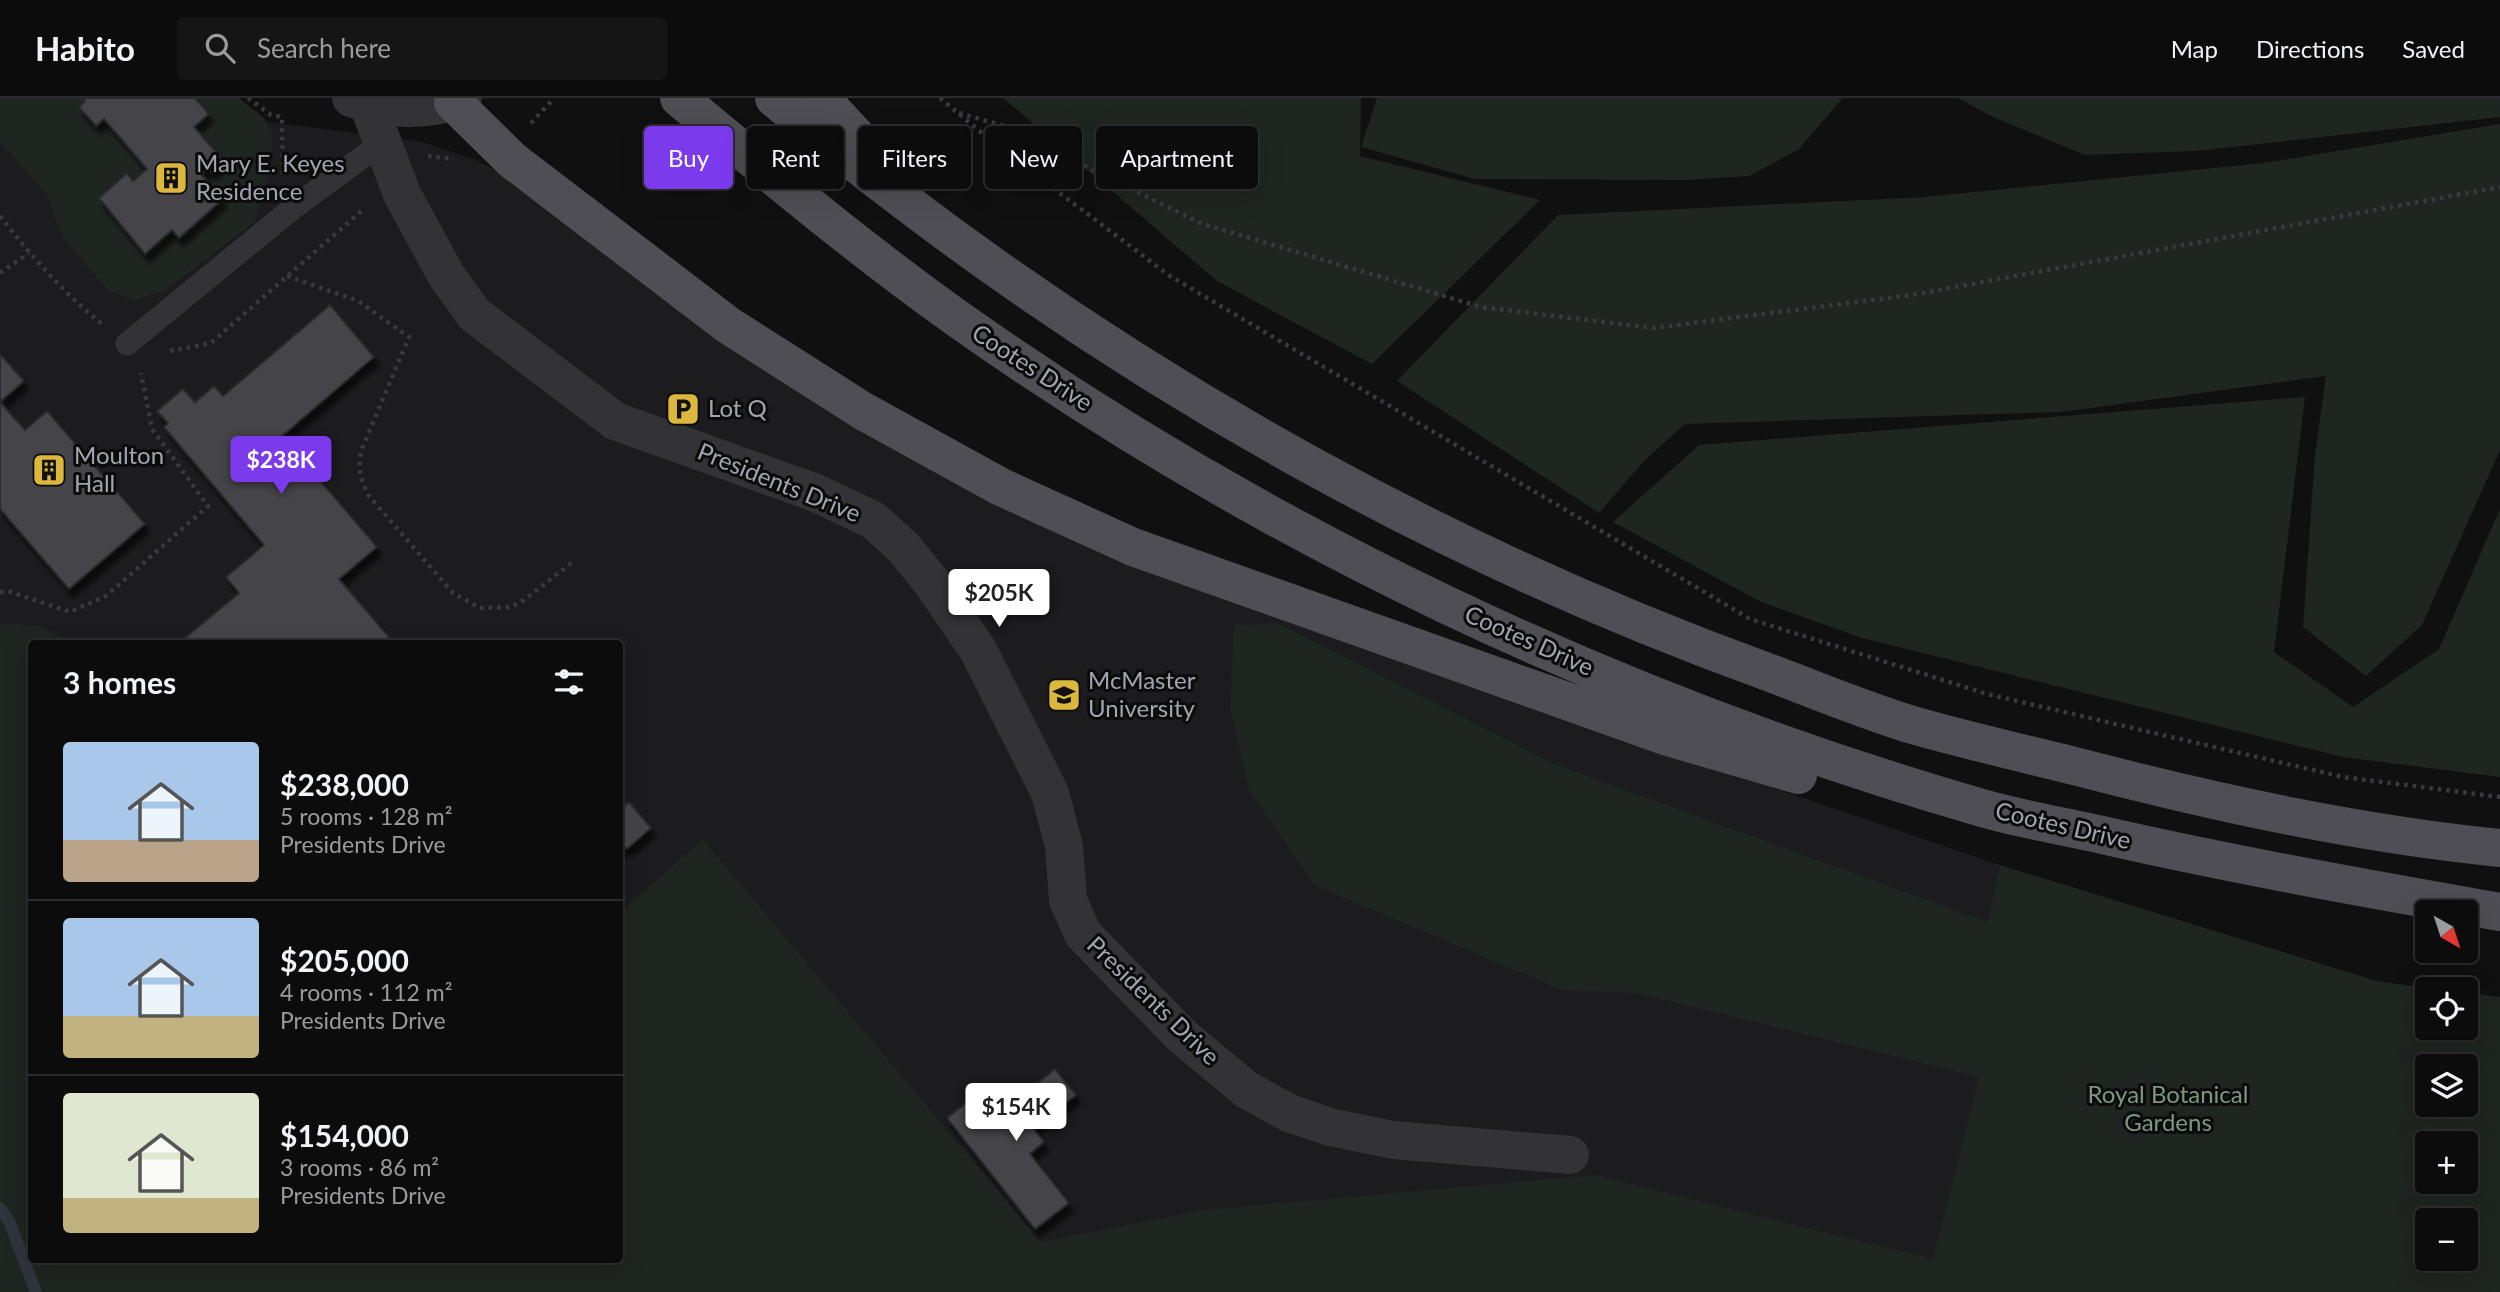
<!DOCTYPE html>
<meta charset="utf-8">
<style>
:root{--surface:#0c0c0d;--page:#151516;--text:#f1f3f6;--muted:#9a9b9d;--line:#2c2c2e;--accent:#7c3aed}
body{margin:0;font-family:Lato,sans-serif;background:var(--page);color:var(--text);height:100vh;display:flex;flex-direction:column;font-size:26px;white-space:nowrap}
*{box-sizing:border-box;margin:0}
p{font-size:23px;color:var(--muted)}
.icon{flex:none;width:38px;height:38px;fill:none;stroke:currentColor;stroke-width:2;stroke-linecap:round;stroke-linejoin:round}
.map{position:relative;flex:1;overflow:hidden}
.sheet{position:absolute;left:28px;top:542px;width:595px;height:623px;display:flex;flex-direction:column;background:var(--surface);border-radius:7px;box-shadow:0 7px 28px #0002,0 0 0 2px var(--line)}
.sheet>*{flex:none}
.top-card{position:absolute;left:644px;top:28px;width:665px;height:63px;display:flex;gap:14px}
.needle{width:46px;rotate:141deg}
.tools{position:absolute;left:2415px;top:802px;display:grid;gap:14px}
.tools a{display:grid;place-items:center;width:63px;height:63px;border-radius:7px;background:var(--surface);box-shadow:0 7px 28px #0002,0 0 0 2px var(--line);font-size:35px}
.price{position:absolute;translate:-50% -60px;padding:0 16px;border-radius:7px;background:#fff;color:#222;font-size:23px;line-height:46px;filter:drop-shadow(0 2px 4px #0008)}
.price::after{content:'';position:absolute;left:50%;top:42px;width:21px;height:16px;margin-left:-10px;background:inherit;clip-path:polygon(0 0,100% 0,50% 100%)}
.price.selected{background:var(--accent);color:#fff}
ul{padding:0;list-style:none}
li{display:flex;align-items:center;gap:21px;height:175px;padding:0 35px}
li+li{border-top:2px solid var(--line)}
li span{display:grid;place-items:center;flex:none;width:196px;height:140px;border-radius:7px;color:#555}
li>.icon{margin-inline-start:auto}
span .icon{width:84px;height:84px;fill:#fffc;stroke-width:1}
li b{font-size:30px}
h2{display:flex;justify-content:space-between;align-items:center;height:84px;padding:0 35px;font-size:30px}
.tag{padding:0 24px;border-radius:7px;background:var(--surface);box-shadow:0 7px 28px #0002,0 0 0 2px var(--line);font-size:24px;line-height:63px}
.tag.selected{background:var(--accent);color:#fff}
header{display:flex;align-items:center;gap:42px;box-sizing:border-box;height:98px;padding:0 35px;background:var(--surface);border-bottom:2px solid var(--line)}
header strong{font-size:33px}
nav{display:flex;gap:38px;margin-inline-start:auto;font-size:24px}
.search{width:490px;height:63px;background:var(--page);display:flex;align-items:center;gap:18px;box-sizing:border-box;padding:0 24px;border-radius:7px;color:var(--muted);font-size:26px}
.map>svg:first-child{display:block}
.built{fill:#1c1c1e}
.green{fill:#1f2520;fill-rule:evenodd}
.lines{fill:none;stroke-linecap:round;stroke-linejoin:round}
.stream{stroke:#2f353c;stroke-width:12}
.building{fill:#444549;stroke:#2a2a2d;stroke-width:2;filter:url(#shadow)}
.path{stroke:#393a3e;stroke-width:4.5;stroke-dasharray:3.5 5;stroke-linecap:butt}
.service{stroke:#333337;stroke-width:23}
.minor{stroke:#333337;stroke-width:38}
.tertiary{stroke:#333337;stroke-width:38}
.primary{stroke:#4e4e54;stroke-width:38}
.labels{text-anchor:middle;stroke-width:6;stroke-linejoin:round;paint-order:stroke}
.poi-label{font-size:24px;fill:#a2a5b0;stroke:#0b0b0c;text-anchor:start}
.street-label{font-size:24px;fill:#a2a5b0;stroke:#0b0b0c}
.park-label{font-size:24px;fill:#7b9981;stroke:#0b0b0c}
</style>
<header>
<strong>Habito</strong>
<div class="search"><svg class="icon" aria-label="search" viewBox="0 0 24 24"><circle cx="10" cy="10" r="6"/><path d="M15 15l6 6"/></svg>Search here</div>
<nav><a>Map</a><a>Directions</a><a>Saved</a></nav>
</header>
<div class="map">
<svg width="2500" height="1194" viewBox="0 0 2500 1194">
<defs>
<filter id="shadow"><feDropShadow dx="4.5" dy="8" stdDeviation="2" flood-color="#0009"/></filter>
</defs>
<rect width="100%" height="100%" fill="#101011"/>
<polygon class="built" points="0,0 235,0 262,23 423,44 474,61 503,76 785,283 1653,649 2000,767 1978,863 1985,978 1931,1194 1633,1194 1064,1176 704,742 620,814 620,546 74,546 40,527 0,525"/>
<g class="green">
<polygon points="0,0 83,0 85,3 79,9 95,28 104,21 147,71 133,83 127,76 120,127 145,156 172,132 180,140 223,102 201,76 208,70 212,74 224,63 194,29 209,16 195,0 239,0 264,20 272,36 272,57 266,91 254,124 166,192 134,202 110,194 63,140 46,96 0,44"/>
<polygon points="1003,0 1361,0 1360,58 1540,102 1372,266 1217,183"/>
<polygon points="1377,0 1843,0 1798,52 1749,78 1686,82 1475,81 1361,49"/>
<polygon points="1958,0 2500,0 2500,19 2197,53 2085,57 1993,19"/>
<polygon points="2500,26 2500,352 2422,527 2366,578 2303,529 2315,357 2326,278 2061,314 1685,326 1644,363 1599,415 1397,283 1558,117 1925,99 2263,65"/>
<polygon points="2305,299 2274,554 2353,609 2439,551 2500,411 2500,679 2343,659 1862,540 1761,504 1613,424 1699,347"/>
<path d="M0,525l40,2 34,19h-42v616h588v-348l83,-73 338,403 161,-32 393,-35 338,84 46,-182 -338,-83 -79,-4 -248,-105 -65,-96 -19,-80 4,-84 44,-2 276,141 433,158 13,-57 377,116 57,8h-7v38h39v-34l34,4v295h-2500zM2427,968h39v38h-39zM2427,1045h39v38h-39zM2427,1122h39v38h-39z"/>
</g>
<g class="lines">
<polyline class="stream" points="0,1110 9,1123 36,1194"/>
</g>
<g class="building">
<polygon points="83,0 195,0 209,16 194,29 224,63 211,74 208,70 201,76 223,101 179,140 172,132 145,156 99,100 127,75 133,83 147,71 104,21 96,28 79,9 85,3"/>
<polygon points="330,207 374,259 282,338 377,449 339,481 395,546 303,546 300,543 297,546 178,546 239,495 226,479 264,447 164,329 168,325 157,313 183,291 195,304 214,288 223,298"/>
<polygon points="0,256 24,283 0,304 25,332 47,313 145,426 69,491 0,411"/>
<polygon points="629,704 651,730 627,751 623,747 620,751 620,712"/>
<polygon points="1055,971 1076,997 1033,1030 1044,1044 1030,1056 1069,1105 1035,1131 947,1020 980,994 987,1003 1002,991 1013,1005"/>
</g>
<g class="lines">
<g class="path">
<polyline points="248,0 271,17 282,19 283,79"/>
<polyline points="940,0 1001,51 1170,178 1750,521 1987,596 2343,679 2500,699"/>
<polyline points="959,15 1004,28 1200,125 1481,209 1653,230 1912,197 2500,89"/>
<polyline points="531,25 554,0"/>
<polyline points="428,58 454,61"/>
<path d="M0,118c31,40 64,77 103,109"/>
<polyline points="0,175 29,155"/>
<path d="M287,178l71,25 51,36 -48,114c-3,18 -1,29 8,45l84,97 27,15 31,-1 13,-7 50,-39"/>
<polyline points="170,253 211,245 365,110"/>
<polyline points="0,494 11,494 70,514 106,498 208,408 152,331 141,275"/>
</g>
<polyline class="service" points="127,246 293,110 383,44"/>
<polyline class="minor" points="368,6 402,96 446,177 474,216 615,323 816,395 873,422 904,450 933,486 978,552 1050,695 1064,748 1068,802 1083,836 1182,938 1247,992 1289,1015 1330,1029 1393,1042 1570,1057"/>
<path class="tertiary" d="M351,0c34,13 78,14 112,0"/>
<g class="primary">
<path d="M679,0c91,76 182,152 279,221 309,219 660,384 1024,489 42,12 86,19 129,29 129,29 258,52 389,75"/>
<path d="M774,0c39,33 80,64 120,95 263,202 559,365 871,478 48,18 96,38 144,53 59,17 118,30 177,45 136,35 274,65 414,79"/>
<polyline points="821,0 871,54"/>
<polyline points="453,4 512,62 728,227 863,313 1001,389 1133,449 1668,639 1798,677"/>
</g>
</g>
<defs>
<symbol id="building-square" viewBox="-11 -11 22 22"><rect x="-9" y="-9" width="18" height="18" rx="4" fill="#dbb83d" stroke="#0b0b0c"/><path d="M-4-6H4V6H1V3H-1V6H-4ZM-2.5-4.3h1.7v1.8h-1.7ZM.8-4.3h1.7v1.8H.8ZM-2.5-1h1.7V.8h-1.7ZM.8-1h1.7V.8H.8Z" fill="#111"/></symbol>
<symbol id="parking-square" viewBox="-11 -11 22 22"><rect x="-9" y="-9" width="18" height="18" rx="4" fill="#dbb83d" stroke="#0b0b0c"/><path d="M-3.5-5.5H1a3.5 3.5 0 0 1 0 7H-1V5.5H-3.5ZM-1-3.4V-.6H.8a1.4 1.4 0 0 0 0-2.8Z" fill="#111"/></symbol>
<symbol id="university-square" viewBox="-11 -11 22 22"><rect x="-9" y="-9" width="18" height="18" rx="4" fill="#dbb83d" stroke="#0b0b0c"/><path d="M0-5L7-2L0 1L-7-2ZM-4 1L0 2.5L4 1V4Q0 6-4 4Z" fill="#111"/></symbol>
</defs>
<g fill-rule="evenodd">
<use href="#building-square" x="152" y="61" width="38" height="38"/>
<use href="#parking-square" x="664" y="292" width="38" height="38"/>
<use href="#building-square" x="30" y="353" width="38" height="38"/>
<use href="#university-square" x="1045" y="578" width="38" height="38"/>
</g>
<g class="labels">
<g class="poi-label">
<text x="196" y="74">Mary E. Keyes<tspan x="196" dy="28">Residence</tspan></text>
<text x="708" y="319">Lot Q</text>
<text x="74" y="366">Moulton<tspan x="74" dy="28">Hall</tspan></text>
<text x="1088" y="591">McMaster<tspan x="1088" dy="28">University</tspan></text>
</g>
<g class="street-label">
<text transform="translate(1032 270) rotate(33)" y="8">Cootes Drive</text>
<text transform="translate(779 385) rotate(22)" y="8">Presidents Drive</text>
<text transform="translate(1529 543) rotate(24)" y="8">Cootes Drive</text>
<text transform="translate(2063 728) rotate(13)" y="8">Cootes Drive</text>
<text transform="translate(1153 903) rotate(44)" y="8">Presidents Drive</text>
</g>
<g class="park-label">
<text x="2168" y="1005">Royal Botanical<tspan x="2168" dy="28">Gardens</tspan></text>
</g>
</g>
</svg>
<div class="tools">
<a><svg class="needle" viewBox="-14 -14 28 28"><path d="M0-13l5 13h-10z" fill="#e53935"/><path d="M0 13l5-13h-10z" fill="#9a9b9d"/></svg></a>
<a><svg class="icon" aria-label="locate" viewBox="0 0 24 24"><circle cx="12" cy="12" r="6"/><path d="M12 2v4M12 18v4M2 12h4M18 12h4"/></svg></a>
<a><svg class="icon" aria-label="layers" viewBox="0 0 24 24"><path d="M12 4l9 5-9 5-9-5zM3 14l9 5 9-5"/></svg></a>
<a>+</a>
<a>−</a>
</div>
<b class="price selected" style="left:281px;top:398px">$238K</b>
<b class="price" style="left:999px;top:531px">$205K</b>
<b class="price" style="left:1016px;top:1045px">$154K</b>
<div class="top-card">
<a class="tag selected">Buy</a>
<a class="tag">Rent</a>
<a class="tag">Filters</a>
<a class="tag">New</a>
<a class="tag">Apartment</a>
</div>
<section class="sheet">
<h2>3 homes<svg class="icon" aria-label="filters" viewBox="0 0 24 24"><path d="M4 7h16M4 17h16"/><circle cx="9" cy="7" r="2"/><circle cx="15" cy="17" r="2"/></svg></h2>
<ul>
<li><span style="background:linear-gradient(#a9c7e8 70%,#b9a48a 0)"><svg class="icon" aria-label="home" viewBox="0 0 24 24"><path d="M3 11l9-7 9 7M6 9v11h12V9"/></svg></span><div><b>$238,000</b><p>5 rooms · 128 m²</p><p>Presidents Drive</p></div></li>
<li><span style="background:linear-gradient(#a9c7e8 70%,#c2b280 0)"><svg class="icon" aria-label="home" viewBox="0 0 24 24"><path d="M3 11l9-7 9 7M6 9v11h12V9"/></svg></span><div><b>$205,000</b><p>4 rooms · 112 m²</p><p>Presidents Drive</p></div></li>
<li><span style="background:linear-gradient(#dfe7d0 75%,#c2b280 0)"><svg class="icon" aria-label="home" viewBox="0 0 24 24"><path d="M3 11l9-7 9 7M6 9v11h12V9"/></svg></span><div><b>$154,000</b><p>3 rooms · 86 m²</p><p>Presidents Drive</p></div></li>
</ul>
</section>
</div>
